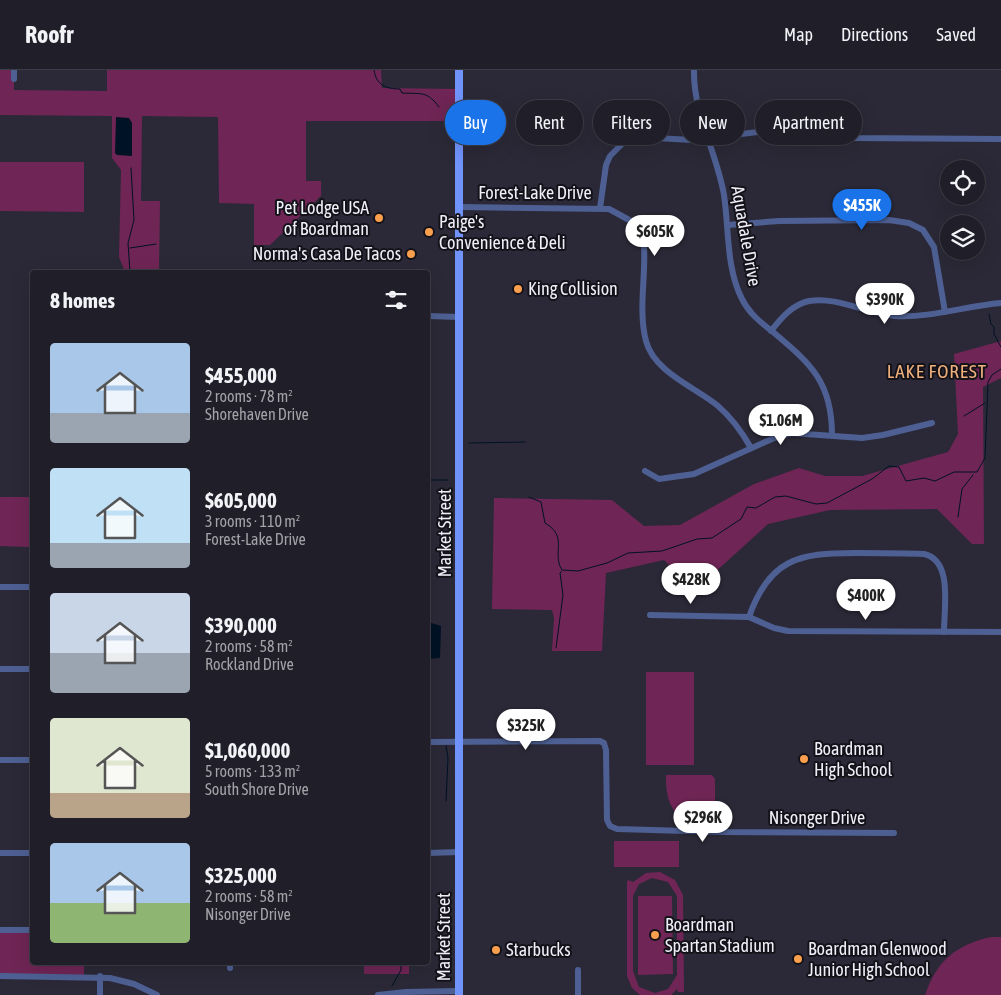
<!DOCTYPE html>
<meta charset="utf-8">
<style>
:root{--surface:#201f29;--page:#282731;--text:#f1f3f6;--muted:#a2a2a8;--line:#3d3d46;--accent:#1a73e8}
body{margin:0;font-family:"Asap Condensed",sans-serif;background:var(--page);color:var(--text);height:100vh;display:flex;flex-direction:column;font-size:19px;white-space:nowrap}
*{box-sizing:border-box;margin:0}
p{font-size:16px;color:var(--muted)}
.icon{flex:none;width:28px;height:28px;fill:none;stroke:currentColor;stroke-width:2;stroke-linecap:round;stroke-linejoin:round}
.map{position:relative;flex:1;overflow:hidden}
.side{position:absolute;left:30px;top:200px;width:400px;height:695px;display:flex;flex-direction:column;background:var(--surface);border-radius:5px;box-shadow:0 5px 20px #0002,0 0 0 1px var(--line)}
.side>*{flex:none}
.top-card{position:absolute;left:445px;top:30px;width:475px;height:45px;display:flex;gap:10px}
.tools{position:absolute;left:940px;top:90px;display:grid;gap:10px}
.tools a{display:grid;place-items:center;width:45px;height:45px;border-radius:50%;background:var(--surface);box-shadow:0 5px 20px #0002,0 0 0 1px var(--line);font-size:25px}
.price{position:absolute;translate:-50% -42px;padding:0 11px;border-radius:18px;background:#fff;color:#222;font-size:16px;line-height:32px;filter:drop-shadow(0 1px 2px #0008)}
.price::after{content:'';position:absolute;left:50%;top:30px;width:15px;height:11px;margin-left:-8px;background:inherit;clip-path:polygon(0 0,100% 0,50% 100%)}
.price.selected{background:var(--accent);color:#fff}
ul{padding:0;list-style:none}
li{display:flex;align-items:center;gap:15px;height:125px;padding:0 20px}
li span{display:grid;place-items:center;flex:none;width:140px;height:100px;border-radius:5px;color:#555}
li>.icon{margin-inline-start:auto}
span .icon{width:60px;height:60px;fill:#fffc;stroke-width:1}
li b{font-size:21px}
h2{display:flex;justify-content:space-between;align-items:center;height:60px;padding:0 20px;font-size:21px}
.pill{padding:0 18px;border-radius:22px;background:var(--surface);box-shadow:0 5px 20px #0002,0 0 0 1px var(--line);font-size:18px;line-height:45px}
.pill.selected{background:var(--accent);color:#fff}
header{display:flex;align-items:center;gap:30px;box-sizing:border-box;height:70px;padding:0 25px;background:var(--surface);border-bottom:1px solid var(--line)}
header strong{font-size:24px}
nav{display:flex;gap:28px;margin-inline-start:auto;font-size:18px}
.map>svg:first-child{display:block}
.green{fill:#6f2555;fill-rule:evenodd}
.water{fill:#001225}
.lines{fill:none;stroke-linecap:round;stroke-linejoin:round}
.stream{stroke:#001225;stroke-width:1}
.minor{stroke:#4e6093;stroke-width:6}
.major{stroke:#7093fb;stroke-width:8}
.poi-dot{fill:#fa9f4e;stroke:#141219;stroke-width:2}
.labels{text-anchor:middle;stroke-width:4;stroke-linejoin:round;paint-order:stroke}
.street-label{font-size:18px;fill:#f0eff9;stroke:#141219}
.poi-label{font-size:18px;fill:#f0eff9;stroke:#141219;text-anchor:start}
.neighbourhood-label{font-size:19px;letter-spacing:1px;fill:#f0b07d;stroke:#141219}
</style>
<header>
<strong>Roofr</strong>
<nav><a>Map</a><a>Directions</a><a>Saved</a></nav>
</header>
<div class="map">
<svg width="1001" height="925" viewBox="0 0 1001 925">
<rect width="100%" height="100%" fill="#2b2937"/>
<g class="green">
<polygon points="0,0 14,0 14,20 107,21 107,0 381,0 382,18 459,19 459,51 306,51 306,111 321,111 321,126 270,175 254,175 254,134 219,133 218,47 142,46 141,131 160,131 159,202 125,202 119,187 121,100 112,88 112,46 0,45"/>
<polygon points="0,92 84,92 84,142 0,141"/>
<polygon points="1001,271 1001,308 983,317 984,474 972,474 937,439 830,440 768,454 713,504 678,504 664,490 606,503 602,581 552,581 554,548 552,540 492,539 494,428 612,430 644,456 680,455 754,414 799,398 825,406 862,406 948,382 958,364 954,284"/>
<polygon points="0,427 32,427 32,599 30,599 29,477 0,476"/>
<rect x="646" y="602" width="48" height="93"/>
<path d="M666,705h46l3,4v46c-35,0 -50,-13 -49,-50z"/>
<rect x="614" y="771" width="65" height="26"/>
<path d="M660,802l15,8 8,15 1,97h-6l-1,-3 -6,6h-31l-8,-7 -5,-12v-94l1,-2 5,2 13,-9zM652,808l16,4 9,14v79l-9,14 -13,4 -16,-6 -6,-16v-75l6,-12z"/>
<polygon points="638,826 672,826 673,904 638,905"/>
<polygon points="0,860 32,860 32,892 84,893 84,906 0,906"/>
<path d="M991,867h10v58h-76c12,-35 31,-50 66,-58z"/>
<rect x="364" y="893" width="45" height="11"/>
</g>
<g class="water">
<polygon points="116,47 129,48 132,53 132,86 117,85 115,83"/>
<polygon points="428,552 441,556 440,588 428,589"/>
</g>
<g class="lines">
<g class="stream">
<path d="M374,0c2,15 12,19 26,19l2,4c21,1 25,-2 37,14"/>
<polyline points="130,178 156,174"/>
<polyline points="130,202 128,173 134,150 131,98"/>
<polyline points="989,244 991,254 994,257 994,264 1001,277"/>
<polyline points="964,346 985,333"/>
<polyline points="469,373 525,372"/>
<polyline points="428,410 448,410"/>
<path d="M529,427l12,5 4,21c24,14 6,30 17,47"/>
<polyline points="958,447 962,419 973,405"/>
<polyline points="563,500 578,501 607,493 628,483 662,481 697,469 712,468 741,449 747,437 756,438 775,427 786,426 816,434 827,433 872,409 889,396 899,397 906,411 924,408 935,411 954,402 977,402 985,388 988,312 992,305 1001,299"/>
<polyline points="556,578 563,525 560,503 562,501"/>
<polyline points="446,731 448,688 446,676"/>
<polyline points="392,916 401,900 401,892"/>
</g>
<g class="minor">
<path d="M694,0c-1,43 23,83 30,125 5,33 2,73 18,104 7,14 18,23 31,33 38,32 59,50 59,103"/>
<polyline points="14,9 14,0"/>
<path d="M460,137l149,2 22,12 9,13 4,12c2,30 -6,65 2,95 8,31 49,46 72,65 14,12 24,26 33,42"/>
<polyline points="600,138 606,95 610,86 624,72 638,67 692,70 766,61 850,68 1001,69"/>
<polyline points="728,155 779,151 889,150 909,153 923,160 934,177 945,242"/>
<polyline points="428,246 459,247"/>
<path d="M771,261c11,-14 21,-26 38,-30 28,-5 58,13 86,15 36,2 70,-10 106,-13"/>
<polyline points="645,401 659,409 694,404 774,368 791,363 862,368 883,365 932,353"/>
<polyline points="0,517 28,517"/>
<polyline points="650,545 749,547 774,558 788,561 1001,562"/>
<path d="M749,547c20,-58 50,-64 106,-64 23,0 46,0 69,1 29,6 20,54 20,78"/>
<polyline points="0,599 32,599"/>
<polyline points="428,672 600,671 604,673 606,680 607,750 610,756 617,759 721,762 894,763"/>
<polyline points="0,690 32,690"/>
<polyline points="0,783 32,783"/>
<polyline points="428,783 459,782"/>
<polyline points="0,860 32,860"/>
<polyline points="230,892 230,898"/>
<polyline points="578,900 578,925"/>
<polyline points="0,906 110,908 134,914 157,925"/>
<polyline points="100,925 100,906"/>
<polyline points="378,925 406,922 459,921"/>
</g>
<polyline class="major" points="459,0 459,925"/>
</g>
<g class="poi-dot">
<circle cx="379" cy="148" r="5"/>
<circle cx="429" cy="162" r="5"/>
<circle cx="411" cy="184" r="5"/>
<circle cx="518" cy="219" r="5"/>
<circle cx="804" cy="689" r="5"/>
<circle cx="655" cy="865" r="5"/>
<circle cx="496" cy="880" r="5"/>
<circle cx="798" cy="889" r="5"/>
</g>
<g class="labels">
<g class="street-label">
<text x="535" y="129">Forest-Lake Drive</text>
<text transform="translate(746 166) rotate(80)" y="6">Aquadale Drive</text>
<text transform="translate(445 463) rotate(-90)" y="6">Market Street</text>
<text x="817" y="754">Nisonger Drive</text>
<text transform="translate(444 867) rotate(-90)" y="6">Market Street</text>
</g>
<g class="poi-label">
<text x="369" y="144" text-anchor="end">Pet Lodge USA<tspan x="369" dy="21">of Boardman</tspan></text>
<text x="439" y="158">Paige's<tspan x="439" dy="21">Convenience &amp; Deli</tspan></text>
<text x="401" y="190" text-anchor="end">Norma's Casa De Tacos</text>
<text x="528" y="225">King Collision</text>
<text x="814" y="685">Boardman<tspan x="814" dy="21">High School</tspan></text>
<text x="665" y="861">Boardman<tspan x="665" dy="21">Spartan Stadium</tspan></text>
<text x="808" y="885">Boardman Glenwood<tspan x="808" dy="21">Junior High School</tspan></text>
<text x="506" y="886">Starbucks</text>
</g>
<g class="neighbourhood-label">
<text x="937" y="308">LAKE FOREST</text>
</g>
</g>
</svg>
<div class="tools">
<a><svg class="icon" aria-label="locate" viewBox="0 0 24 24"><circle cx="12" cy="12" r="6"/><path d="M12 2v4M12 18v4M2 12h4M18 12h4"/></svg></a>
<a><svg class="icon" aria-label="layers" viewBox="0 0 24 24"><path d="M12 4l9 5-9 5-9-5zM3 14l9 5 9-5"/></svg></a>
</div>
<b class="price selected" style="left:862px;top:161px">$455K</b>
<b class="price" style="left:655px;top:187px">$605K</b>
<b class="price" style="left:885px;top:255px">$390K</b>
<b class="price" style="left:781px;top:376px">$1.06M</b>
<b class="price" style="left:691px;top:535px">$428K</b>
<b class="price" style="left:866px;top:551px">$400K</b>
<b class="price" style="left:526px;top:681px">$325K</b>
<b class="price" style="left:703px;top:773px">$296K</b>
<div class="top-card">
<a class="pill selected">Buy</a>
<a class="pill">Rent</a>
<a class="pill">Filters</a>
<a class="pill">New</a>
<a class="pill">Apartment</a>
</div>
<section class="side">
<h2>8 homes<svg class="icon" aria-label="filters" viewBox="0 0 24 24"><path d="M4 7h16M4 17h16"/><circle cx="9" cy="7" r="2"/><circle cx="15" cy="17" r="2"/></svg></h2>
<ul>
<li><span style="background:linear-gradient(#a9c7e8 70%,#9aa5b1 0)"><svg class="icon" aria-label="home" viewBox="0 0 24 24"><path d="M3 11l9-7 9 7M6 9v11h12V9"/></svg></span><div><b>$455,000</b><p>2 rooms · 78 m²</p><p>Shorehaven Drive</p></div></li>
<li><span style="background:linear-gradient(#bfe0f5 75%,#9aa5b1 0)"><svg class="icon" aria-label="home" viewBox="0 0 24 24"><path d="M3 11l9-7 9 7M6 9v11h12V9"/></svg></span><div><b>$605,000</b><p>3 rooms · 110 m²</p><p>Forest-Lake Drive</p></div></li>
<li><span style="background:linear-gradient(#c9d6e8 60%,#9aa5b1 0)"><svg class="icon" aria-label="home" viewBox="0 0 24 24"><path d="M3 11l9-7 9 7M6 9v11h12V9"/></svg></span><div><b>$390,000</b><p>2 rooms · 58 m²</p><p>Rockland Drive</p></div></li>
<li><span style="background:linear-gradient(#dfe7d0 75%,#b9a48a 0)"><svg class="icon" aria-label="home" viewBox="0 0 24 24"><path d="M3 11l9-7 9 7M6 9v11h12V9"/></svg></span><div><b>$1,060,000</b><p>5 rooms · 133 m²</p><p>South Shore Drive</p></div></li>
<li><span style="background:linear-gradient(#a9c7e8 60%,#8fb573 0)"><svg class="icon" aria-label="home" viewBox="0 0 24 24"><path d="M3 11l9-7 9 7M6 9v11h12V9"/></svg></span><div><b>$325,000</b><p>2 rooms · 58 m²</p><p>Nisonger Drive</p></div></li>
</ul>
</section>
</div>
